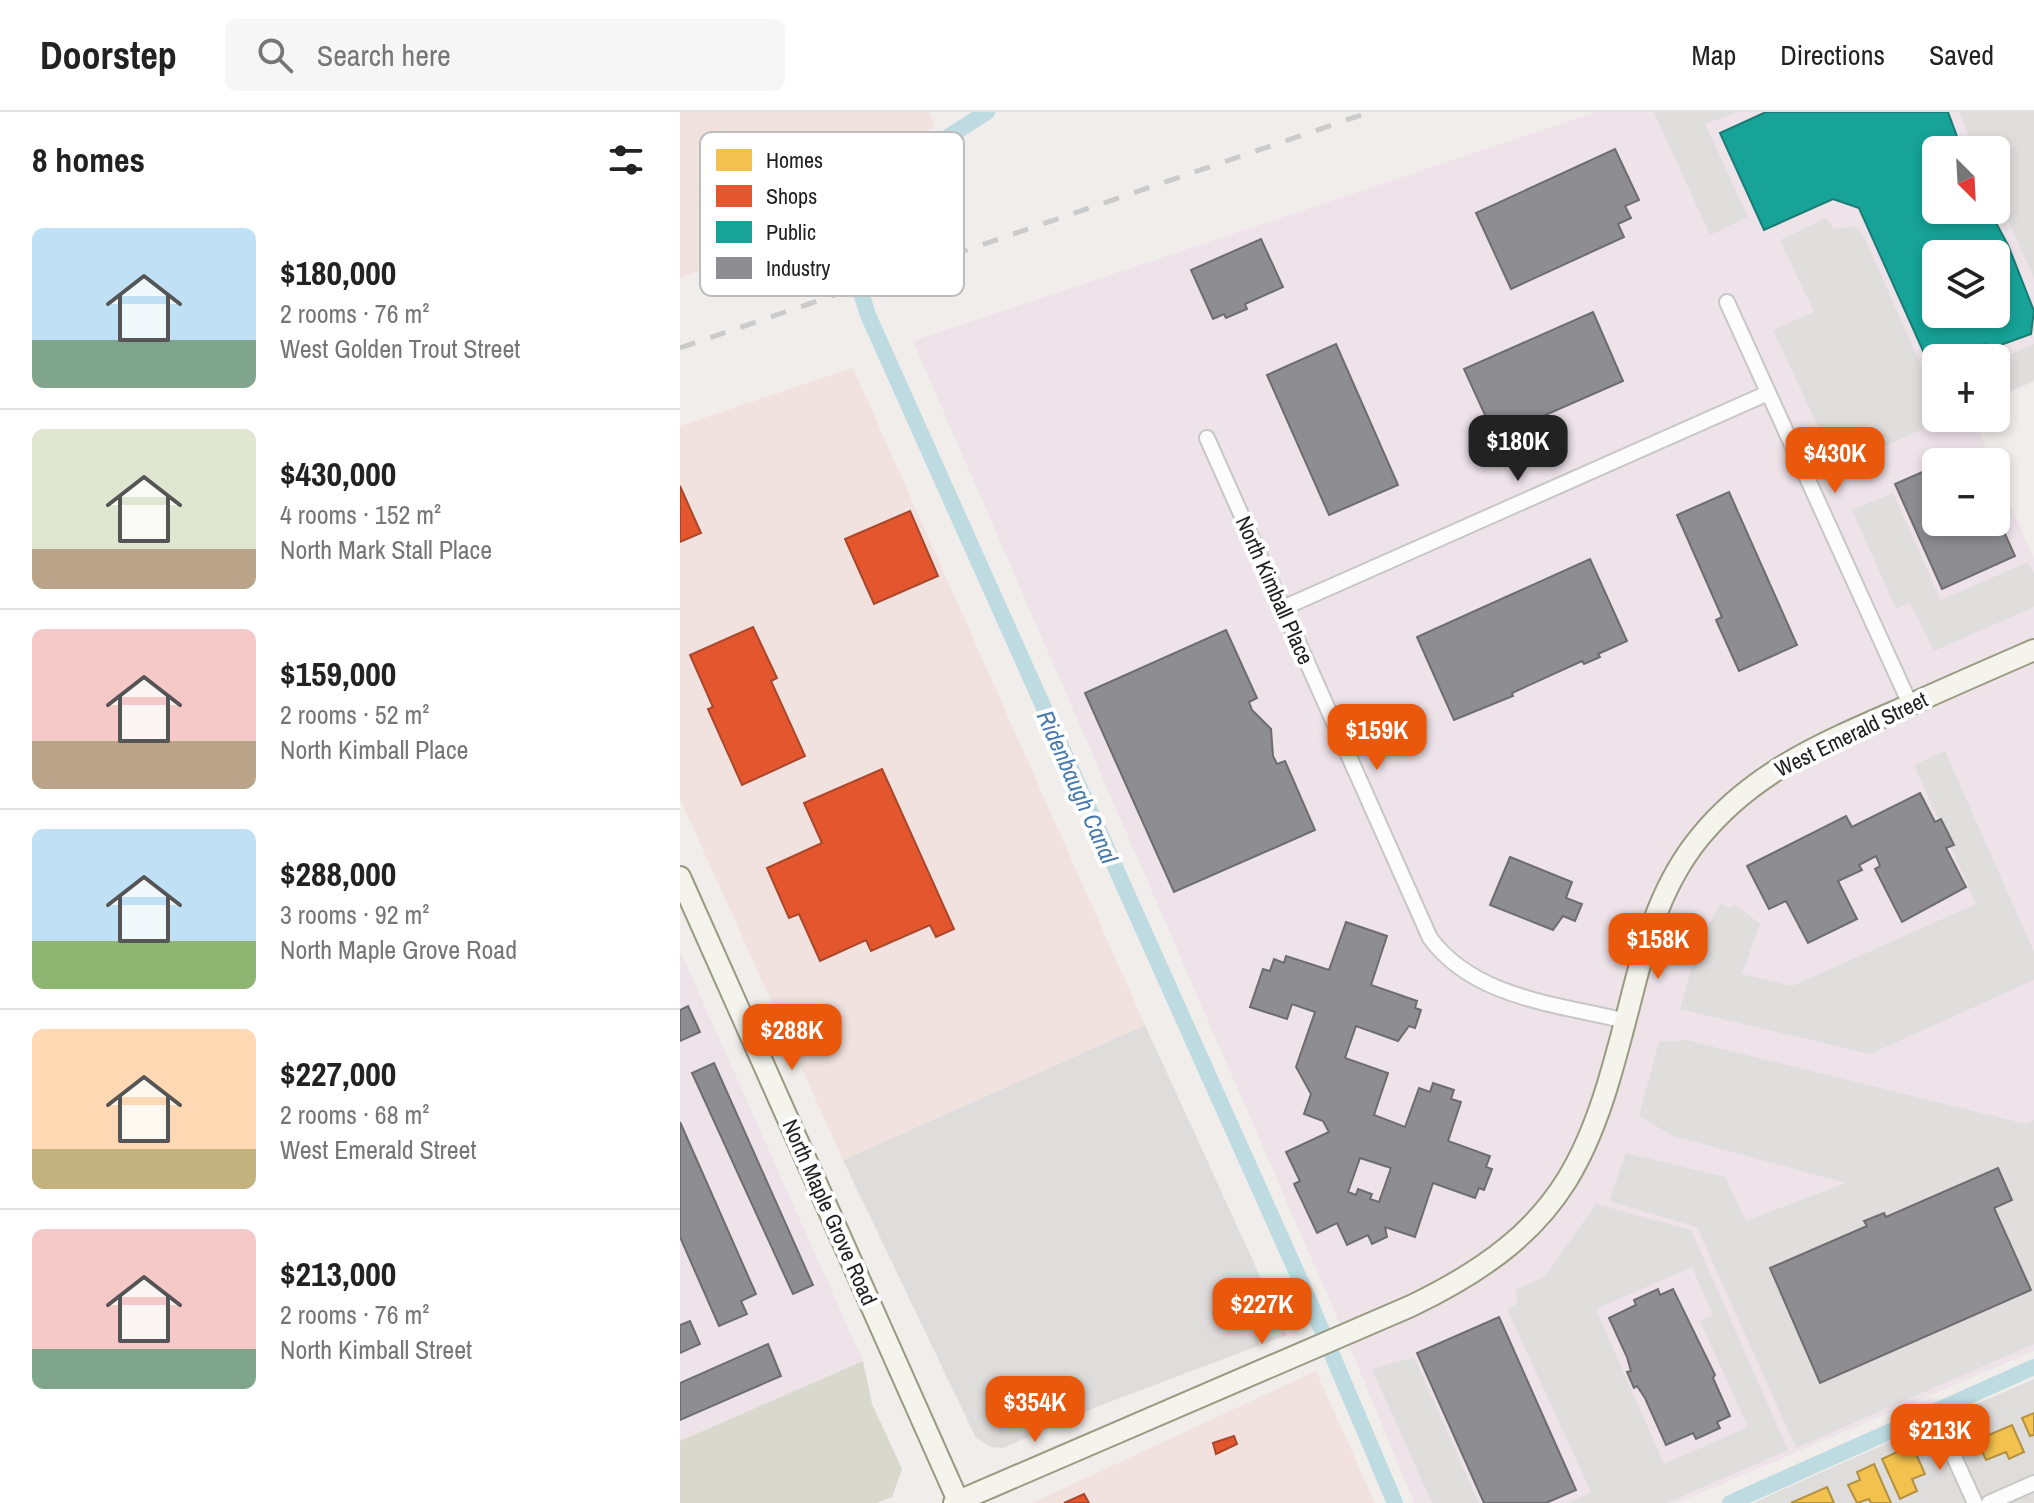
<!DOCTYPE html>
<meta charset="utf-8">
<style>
:root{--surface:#fff;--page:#f6f6f6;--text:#222;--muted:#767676;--line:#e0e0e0;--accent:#ea580c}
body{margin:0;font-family:"Archivo Narrow",sans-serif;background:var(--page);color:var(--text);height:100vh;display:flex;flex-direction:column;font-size:30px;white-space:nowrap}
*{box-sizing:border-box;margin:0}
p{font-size:26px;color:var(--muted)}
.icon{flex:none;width:44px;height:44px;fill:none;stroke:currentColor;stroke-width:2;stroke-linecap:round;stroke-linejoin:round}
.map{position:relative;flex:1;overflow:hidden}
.panel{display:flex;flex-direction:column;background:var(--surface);width:680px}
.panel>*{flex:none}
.needle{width:52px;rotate:156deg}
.buttons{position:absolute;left:1242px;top:24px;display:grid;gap:16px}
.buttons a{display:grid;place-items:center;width:88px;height:88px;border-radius:12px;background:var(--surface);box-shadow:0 4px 12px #0003;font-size:40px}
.price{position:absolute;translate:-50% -68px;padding:0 18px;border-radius:16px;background:var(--accent);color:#fff;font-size:26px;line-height:52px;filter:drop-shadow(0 2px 4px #0008)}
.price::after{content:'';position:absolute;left:50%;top:48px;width:24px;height:18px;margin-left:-12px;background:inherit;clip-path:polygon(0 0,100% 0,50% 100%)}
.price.current{background:#222;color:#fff}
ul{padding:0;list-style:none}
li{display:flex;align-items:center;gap:24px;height:200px;padding:0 32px}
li+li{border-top:2px solid var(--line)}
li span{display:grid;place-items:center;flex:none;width:224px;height:160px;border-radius:12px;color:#555}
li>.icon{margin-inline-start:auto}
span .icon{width:96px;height:96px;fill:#fffc;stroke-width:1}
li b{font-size:34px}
h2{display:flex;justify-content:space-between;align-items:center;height:96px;padding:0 32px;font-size:34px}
header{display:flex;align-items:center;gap:48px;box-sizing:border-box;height:112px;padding:0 40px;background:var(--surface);border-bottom:2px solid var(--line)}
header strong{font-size:38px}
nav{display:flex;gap:44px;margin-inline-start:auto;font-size:28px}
.search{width:560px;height:72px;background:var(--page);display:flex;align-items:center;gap:20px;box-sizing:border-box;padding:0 28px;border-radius:12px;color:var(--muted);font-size:30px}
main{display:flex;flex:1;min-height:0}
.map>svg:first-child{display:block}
.residential{fill:#dfdddb}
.commercial{fill:#f1e2e0}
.industrial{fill:#ede3e9;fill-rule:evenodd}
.construction{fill:#d9d8cc}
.parking{fill:#e0dedd;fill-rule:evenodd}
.homes{fill:#f2c14e;stroke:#b39140;stroke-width:2}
.shops{fill:#e4572e;stroke:#aa472a;stroke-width:2}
.public{fill:#17a398;stroke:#1a7c74;stroke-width:2;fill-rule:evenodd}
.industry{fill:#8d8d92;stroke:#6d6d70;stroke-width:2;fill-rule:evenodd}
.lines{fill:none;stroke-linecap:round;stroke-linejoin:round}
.canal{stroke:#bedbe2;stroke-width:16}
.street-casing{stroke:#c8c7c6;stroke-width:18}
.secondary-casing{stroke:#999a81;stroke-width:24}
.street{stroke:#fdfcfc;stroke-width:14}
.secondary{stroke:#f4f4ed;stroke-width:20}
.rail{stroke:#cbcbcb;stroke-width:5;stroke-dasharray:16 16;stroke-linecap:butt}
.labels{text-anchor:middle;stroke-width:8;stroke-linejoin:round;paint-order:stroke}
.street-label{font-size:22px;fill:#212121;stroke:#fff}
.water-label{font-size:24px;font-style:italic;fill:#487aac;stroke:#fff}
.key{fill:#fff;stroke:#bcbcbc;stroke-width:2}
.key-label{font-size:22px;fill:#212121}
</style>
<header>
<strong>Doorstep</strong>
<div class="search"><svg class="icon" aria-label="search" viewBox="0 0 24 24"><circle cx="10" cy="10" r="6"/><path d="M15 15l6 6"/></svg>Search here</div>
<nav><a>Map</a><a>Directions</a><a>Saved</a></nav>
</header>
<main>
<section class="panel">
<h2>8 homes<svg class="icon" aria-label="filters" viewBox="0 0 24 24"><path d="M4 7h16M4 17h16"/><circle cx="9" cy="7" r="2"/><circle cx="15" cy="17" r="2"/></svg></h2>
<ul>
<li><span style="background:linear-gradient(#bfe0f5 70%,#7fa58c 0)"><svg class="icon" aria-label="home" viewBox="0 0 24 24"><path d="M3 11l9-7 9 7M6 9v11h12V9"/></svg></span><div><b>$180,000</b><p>2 rooms · 76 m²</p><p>West Golden Trout Street</p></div></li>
<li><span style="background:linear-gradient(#dfe7d0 75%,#b9a48a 0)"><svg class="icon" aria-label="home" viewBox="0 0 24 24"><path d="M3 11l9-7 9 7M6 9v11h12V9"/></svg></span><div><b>$430,000</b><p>4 rooms · 152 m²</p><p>North Mark Stall Place</p></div></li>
<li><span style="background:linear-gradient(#f6c9c9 70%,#b9a48a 0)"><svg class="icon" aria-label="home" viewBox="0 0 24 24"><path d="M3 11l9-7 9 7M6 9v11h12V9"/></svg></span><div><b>$159,000</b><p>2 rooms · 52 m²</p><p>North Kimball Place</p></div></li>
<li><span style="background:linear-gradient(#bfe0f5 70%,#8fb573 0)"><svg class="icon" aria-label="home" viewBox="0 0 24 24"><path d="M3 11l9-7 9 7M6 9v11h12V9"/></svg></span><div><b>$288,000</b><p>3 rooms · 92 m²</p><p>North Maple Grove Road</p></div></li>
<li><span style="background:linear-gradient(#ffd9b3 75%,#c2b280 0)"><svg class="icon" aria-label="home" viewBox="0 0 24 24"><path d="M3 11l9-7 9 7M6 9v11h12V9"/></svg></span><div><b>$227,000</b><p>2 rooms · 68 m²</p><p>West Emerald Street</p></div></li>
<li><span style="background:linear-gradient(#f6c9c9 75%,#7fa58c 0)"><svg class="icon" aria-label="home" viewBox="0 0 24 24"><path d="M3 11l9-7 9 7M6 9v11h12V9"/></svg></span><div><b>$213,000</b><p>2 rooms · 76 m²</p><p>North Kimball Street</p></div></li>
</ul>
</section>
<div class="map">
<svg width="1354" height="1391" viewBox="0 0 1354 1391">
<rect width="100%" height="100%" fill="#f0edea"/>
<g class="residential">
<polygon points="465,913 607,1223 424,1292 323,1336 311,1335 296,1326 163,1048"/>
<polygon points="1354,1267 1354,1391 1073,1391 1241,1316"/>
</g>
<g class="commercial">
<polygon points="0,0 249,0 255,13 187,67 163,109 0,166"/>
<polygon points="173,256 465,913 163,1048 0,687 0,314"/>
<polygon points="636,1259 695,1391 352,1391"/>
</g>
<g class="industrial">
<path d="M917,0h437v270l-38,17v-41h-60v60h37l19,44h-56v60h60v-50l38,87v792l-357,152h-263l-59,-144 -442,-1018zM1256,38h60v60h-60zM1256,142h60v60h-60z"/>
<polygon points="0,839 183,1249 0,1329"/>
</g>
<polygon class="construction" points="183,1249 192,1292 222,1357 212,1385 197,1391 0,1391 0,1329"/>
<g class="parking">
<polygon points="974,0 1058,0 1025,12 1068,105 1030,123"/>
<polygon points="1279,0 1354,0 1354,166 1316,82 1316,38 1296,38"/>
<polygon points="1146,106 1154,117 1174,114 1183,122 1246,265 1256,261 1256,306 1268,306 1157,355 1093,218 1134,200 1100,128"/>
<polygon points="1354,232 1354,268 1316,285 1316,249"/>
<polygon points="1213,381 1261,488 1348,450 1354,461 1354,495 1254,539 1230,491 1216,497 1172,398"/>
<polygon points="1265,639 1354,840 1354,868 1190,942 1000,897 1020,827 1041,792 1051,796 1055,792 1080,812 1062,862 1112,874 1296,792 1234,653"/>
<polygon points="1006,928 1346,1012 1354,1008 1354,1232 1116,1336 1017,1115 929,1089 946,1041 1045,1065 1066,1109 1166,1071 993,1024 959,1004 979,930"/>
<path d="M916,1092l95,26 97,220 -121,53h-99l23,-11 -84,-183 10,-5 -1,-14 29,-14zM1012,1155l21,48 -13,6 48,106 -84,37 -68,-155z"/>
<polygon points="734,1245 799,1391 752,1391 692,1257"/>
</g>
<g class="homes">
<polygon points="1354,1301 1354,1323 1350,1324 1342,1306"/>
<polygon points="1332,1313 1344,1340 1329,1347 1326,1340 1306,1348 1297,1328"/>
<polygon points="1232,1333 1245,1362 1232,1367 1237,1379 1220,1387 1202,1347"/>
<polygon points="1194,1352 1211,1391 1191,1391 1189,1387 1177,1391 1168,1373 1180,1368 1177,1360"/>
<polygon points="1147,1375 1154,1391 1111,1391"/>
</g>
<g class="shops">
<polygon points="0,374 21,421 0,430"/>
<polygon points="230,399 258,464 194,492 165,427"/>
<polygon points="73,515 97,566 91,569 125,644 62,673 28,597 33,595 10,543"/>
<polygon points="202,657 274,817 256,825 250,813 191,839 186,828 140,849 119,802 109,806 87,756 142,731 124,691"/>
<polygon points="554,1324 557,1332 536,1342 533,1331"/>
<polygon points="404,1382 409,1391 384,1391"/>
</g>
<path class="public" d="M1086,0h182l14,38h-26v60h53l19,35 26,66 -3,23 -44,16 -2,-6 -28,12 -2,-6 -27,12 -69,-154 -26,-9 -69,31 -44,-97zM1256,142h60v60h-60z"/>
<g class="industry">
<polygon points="935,37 959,88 945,94 951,106 938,112 944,125 831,177 796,101"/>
<polygon points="581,127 603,175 565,192 567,197 546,206 544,202 533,207 511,158"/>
<polygon points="913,200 943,269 815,325 784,257"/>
<polygon points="656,232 718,373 649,403 587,263"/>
<polygon points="1256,354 1256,410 1281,410 1284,417 1299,410 1316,410 1316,402 1335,444 1262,477 1215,372"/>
<polygon points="1049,380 1117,533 1059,559 1036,508 1042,505 997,403"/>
<polygon points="910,447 947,529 918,542 920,545 904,552 902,549 832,581 833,584 774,608 737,525"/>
<polygon points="546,518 577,586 569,590 572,598 591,617 593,644 597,652 605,649 635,718 494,780 405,581"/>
<polygon points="1240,681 1255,710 1261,707 1274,733 1266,736 1286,775 1222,810 1195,757 1200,754 1196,744 1179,753 1182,758 1158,769 1177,807 1128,831 1106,789 1089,797 1067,754 1166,704 1172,715"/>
<polygon points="830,745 892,770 886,786 902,792 895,809 883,804 873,818 810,793"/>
<path d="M666,810l41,14 -16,49 46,16 -2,7 6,2 -6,18 -6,-2 -11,15 -42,-15 -11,32 43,15 -14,42 31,12 14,-39 11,4 3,-9 21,7 -3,9 10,3 -13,39 42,15 -4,11 6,2 -8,21 -5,-2 -4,10 -42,-15 -18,54 -30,-10 2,10 -15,7 -4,-9 -21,10 -10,-22 -20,10 -23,-49 6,-3 -14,-29 43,-20 -6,-11 -19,-7 7,-20 -15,-27 19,-55 -23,-8 -5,15 -37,-12 13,-38 7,2 4,-12 10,4 2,-7 43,14zM680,1046l31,10 -12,34 -9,-3 2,-5 -14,-5 -2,6 -8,-3z"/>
<polygon points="8,894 20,920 0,929 0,898"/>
<polygon points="34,951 133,1173 113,1182 12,961"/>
<polygon points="0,1010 76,1182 61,1189 67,1202 39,1214 0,1125"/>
<polygon points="1318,1056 1332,1088 1314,1096 1351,1178 1140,1271 1090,1156 1187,1114 1184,1109 1204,1101 1206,1105"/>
<polygon points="978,1177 980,1183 993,1177 1035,1263 1033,1266 1050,1304 1037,1310 1040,1316 1016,1327 1013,1321 986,1333 965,1286 957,1274 954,1276 947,1260 951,1259 947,1245 929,1206 956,1193 954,1188"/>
<polygon points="819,1205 896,1378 866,1391 804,1391 737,1241"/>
<polygon points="10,1209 20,1232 0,1241 0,1213"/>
<polygon points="88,1232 101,1264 0,1308 0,1271"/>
</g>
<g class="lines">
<g class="canal">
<polyline points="307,0 218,57 186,99 171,149 188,203 625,1179 715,1391"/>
<polyline points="1050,1391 1354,1255"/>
</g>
<defs>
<g id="street">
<polyline points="1047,190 1230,592"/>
<path d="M527,326l223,500c44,60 127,66 196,83"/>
<polyline points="603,496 1088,281"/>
<polyline points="1260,1314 1295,1391"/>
<polyline points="1309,1391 1354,1371"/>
</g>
<g id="secondary">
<polyline points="0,765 279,1391"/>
<path d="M274,1391l457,-197c160,-77 181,-153 222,-315 14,-55 30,-109 67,-154 52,-64 122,-94 196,-126 46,-21 92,-41 138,-61"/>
</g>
</defs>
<use href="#street" class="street-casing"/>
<use href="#secondary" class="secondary-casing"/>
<use href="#street" class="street"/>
<use href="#secondary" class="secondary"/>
<polyline class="rail" points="0,236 690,0"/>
</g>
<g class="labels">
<g class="street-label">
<text transform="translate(595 478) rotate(66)" y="8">North Kimball Place</text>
<text transform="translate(1171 622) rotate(-26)" y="8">West Emerald Street</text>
<text transform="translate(150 1100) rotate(66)" y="8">North Maple Grove Road</text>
</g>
<g class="water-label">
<text transform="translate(397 675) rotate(66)" y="8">Ridenbaugh Canal</text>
</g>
</g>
<rect x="20" y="20" width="264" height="164" rx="12" class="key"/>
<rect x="36" y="37" width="36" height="22" fill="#f2c14e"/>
<rect x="36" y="73" width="36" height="22" fill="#e4572e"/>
<rect x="36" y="109" width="36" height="22" fill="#17a398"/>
<rect x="36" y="145" width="36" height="22" fill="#8d8d92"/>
<g class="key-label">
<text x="86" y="56">Homes</text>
<text x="86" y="92">Shops</text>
<text x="86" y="128">Public</text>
<text x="86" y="164">Industry</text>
</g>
</svg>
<div class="buttons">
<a><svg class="needle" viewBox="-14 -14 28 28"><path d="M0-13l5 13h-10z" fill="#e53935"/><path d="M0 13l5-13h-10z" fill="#767676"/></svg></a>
<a><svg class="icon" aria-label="layers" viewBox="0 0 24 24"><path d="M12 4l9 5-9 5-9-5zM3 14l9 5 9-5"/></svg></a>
<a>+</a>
<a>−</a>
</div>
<b class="price current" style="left:838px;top:371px">$180K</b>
<b class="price" style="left:1155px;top:383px">$430K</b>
<b class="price" style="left:697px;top:660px">$159K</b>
<b class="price" style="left:978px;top:869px">$158K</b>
<b class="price" style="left:112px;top:960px">$288K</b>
<b class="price" style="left:582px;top:1234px">$227K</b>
<b class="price" style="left:355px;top:1332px">$354K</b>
<b class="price" style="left:1260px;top:1360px">$213K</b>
</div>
</main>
